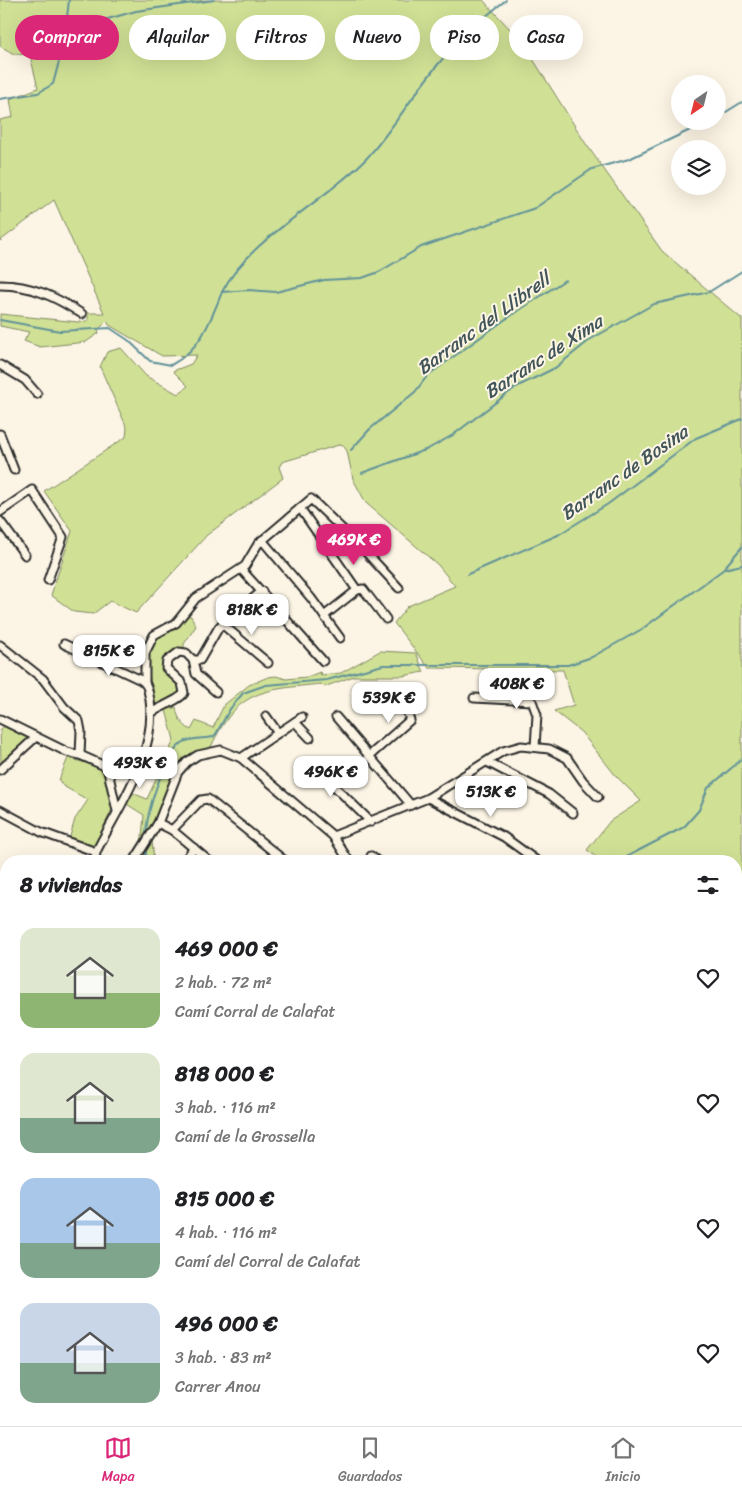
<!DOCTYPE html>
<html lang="es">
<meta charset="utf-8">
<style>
:root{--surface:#fff;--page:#f6f6f6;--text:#202124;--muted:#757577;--line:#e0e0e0;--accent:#db2777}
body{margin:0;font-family:Sriracha,sans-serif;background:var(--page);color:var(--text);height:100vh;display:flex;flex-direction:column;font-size:19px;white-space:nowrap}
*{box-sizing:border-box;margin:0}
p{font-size:16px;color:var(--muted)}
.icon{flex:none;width:28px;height:28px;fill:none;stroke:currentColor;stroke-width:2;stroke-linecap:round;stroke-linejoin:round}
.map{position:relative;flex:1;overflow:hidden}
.side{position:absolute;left:0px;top:855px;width:742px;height:571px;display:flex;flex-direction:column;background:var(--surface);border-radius:20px 20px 0 0;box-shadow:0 5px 20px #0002}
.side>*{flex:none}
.hud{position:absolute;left:15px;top:15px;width:712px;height:45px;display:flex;gap:10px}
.needle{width:32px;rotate:215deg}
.controls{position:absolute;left:671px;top:75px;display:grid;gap:10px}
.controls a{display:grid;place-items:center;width:55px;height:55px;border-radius:50%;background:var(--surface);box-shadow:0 5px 20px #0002;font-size:25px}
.price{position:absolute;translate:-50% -42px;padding:0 11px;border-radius:10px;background:#fff;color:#222;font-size:16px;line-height:32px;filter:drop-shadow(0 1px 2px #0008)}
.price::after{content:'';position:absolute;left:50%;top:30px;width:15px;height:11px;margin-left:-8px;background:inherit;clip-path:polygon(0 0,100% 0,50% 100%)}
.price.on{background:var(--accent);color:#fff}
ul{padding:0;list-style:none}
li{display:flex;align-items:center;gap:15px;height:125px;padding:0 20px}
li span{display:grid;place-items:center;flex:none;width:140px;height:100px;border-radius:15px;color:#555}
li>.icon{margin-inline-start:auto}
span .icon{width:60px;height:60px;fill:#fffc;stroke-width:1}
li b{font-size:21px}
h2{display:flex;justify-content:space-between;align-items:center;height:60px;padding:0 20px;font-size:21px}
.tag{padding:0 18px;border-radius:22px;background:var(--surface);box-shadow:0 5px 20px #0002;font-size:18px;line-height:45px}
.tag.on{background:var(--accent);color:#fff}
.menu{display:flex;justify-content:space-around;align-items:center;height:70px;border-top:1px solid var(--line);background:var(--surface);font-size:14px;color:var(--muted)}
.menu a{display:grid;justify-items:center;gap:2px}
.menu .on{color:var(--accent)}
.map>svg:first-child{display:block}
.green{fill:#d0e195;stroke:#7e8660}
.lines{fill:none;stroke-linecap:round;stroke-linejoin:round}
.stream{stroke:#62929a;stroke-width:2}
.street-casing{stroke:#2b2b2b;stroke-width:11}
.street{stroke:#fcf5e5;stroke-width:7}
.labels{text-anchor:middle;stroke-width:4;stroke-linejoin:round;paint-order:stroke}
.water-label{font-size:19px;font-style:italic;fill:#425659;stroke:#fcf5e5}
</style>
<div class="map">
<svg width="742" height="1426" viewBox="0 0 742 1426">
<rect width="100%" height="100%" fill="#fcf5e5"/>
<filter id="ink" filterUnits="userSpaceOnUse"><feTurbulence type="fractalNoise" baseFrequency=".02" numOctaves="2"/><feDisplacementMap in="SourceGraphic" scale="10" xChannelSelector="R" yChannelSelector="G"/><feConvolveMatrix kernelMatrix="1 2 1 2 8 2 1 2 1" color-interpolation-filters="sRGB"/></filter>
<g filter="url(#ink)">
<g class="green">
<polygon points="0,0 483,0 523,43 586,144 662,251 742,319 742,1043 736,1043 736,861 619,861 609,857 600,860 587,850 610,821 641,801 616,776 581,732 554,711 574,705 563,670 429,668 394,623 408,606 455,586 438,565 366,503 353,479 347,451 342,444 282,462 279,467 283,478 207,535 136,613 110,601 93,614 74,612 51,595 72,531 44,491 126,437 127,428 100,367 107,352 121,348 146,376 178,394 188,386 173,371 191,364 197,355 162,356 109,325 107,321 98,330 99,333 86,342 40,347 24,341 29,332 0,326 0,314 78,322 88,321 88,313 104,313 54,200 0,241 0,120 13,117 10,99 38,88 30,55 14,54 0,46"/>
<path d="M185,616h6l5,10 -12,18v5c-14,0 -19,7 -21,20l15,15 3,10 -17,7 -9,7c-1,-21 -18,-59 5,-75 10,-7 18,-6 25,-17z"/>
<path d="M380,651l36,2 8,19 -21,4h-49l-30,11 -3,-3c-58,6 -83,5 -110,63 -43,12 -40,42 -56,77 -4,8 -10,16 -14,24l3,-33 -19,-12 5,-11 17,7 27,-59 -8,-30 10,-3c1,10 6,18 15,23l5,-9 17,7 11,-23 25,-20 19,-8 8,-1 10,3 21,-2 13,-5 1,3 20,-2z"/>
<polygon points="4,726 27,738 27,740 1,764 0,730"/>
<polygon points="68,758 97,766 105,773 112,809 94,848 69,840 75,819 88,800 63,786 59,780"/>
<polygon points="152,841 154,861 142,861 141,859"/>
<polygon points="6,1203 6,1249 0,1239 0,1210"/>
<polygon points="0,1318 6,1341 6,1392 0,1395"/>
<polygon points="40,1420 70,1420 76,1426 45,1426"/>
</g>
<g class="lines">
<g class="stream">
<polyline points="65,31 136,11 214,0"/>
<polyline points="0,99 38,93 53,84 64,43 69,0"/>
<polyline points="718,117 742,102"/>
<path d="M222,292c27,-53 102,-90 144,-133 27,-30 48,-66 74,-97 19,-24 42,-43 66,-62"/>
<path d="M0,320l60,11 50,-3 18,12 22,21 21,4c30,-16 39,-43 51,-73l26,-2 28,2 48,-12 38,-2 17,-6 42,-25 114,-39 57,-39 37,-10 80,-38"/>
<polyline points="351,450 370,429 415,392 428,375 503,321 565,280"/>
<polyline points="362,473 428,449 453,435 516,387 555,368 591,339 654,304 709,292 742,271"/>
<polyline points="724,568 742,547"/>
<polyline points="468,574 558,535 608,504 696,438 742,419"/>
<path d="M146,837c0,-24 17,-80 36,-94 7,-5 22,-4 31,-6l3,-3 14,-25 13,-16 23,-8 61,-5 56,-15h185l24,-8 50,-28 82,-60 18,-4"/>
<polyline points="628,856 684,827 699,810 708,788 742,759"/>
<polyline points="146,861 146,852"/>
<polyline points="736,912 742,907"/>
<polyline points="736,1027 742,1023"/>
<polyline points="64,1420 70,1426"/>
<polyline points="289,1420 292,1426"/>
</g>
<defs>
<g id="street">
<path d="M0,285c32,0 56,12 82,29"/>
<polyline points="0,365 25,380 37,394"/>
<polyline points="0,434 14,470"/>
<polyline points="300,508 357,590 324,616"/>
<polyline points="0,512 32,490 63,537 48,580"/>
<polyline points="0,521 25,555"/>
<polyline points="262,540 311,598 340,638"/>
<polyline points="241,569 323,661"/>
<polyline points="357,590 363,589 386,619"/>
<polyline points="222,624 268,663"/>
<path d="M64,644l77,36c8,5 7,12 9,20 7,54 -31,106 -54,152l-1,9"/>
<polyline points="0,645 43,679 64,707 79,721 81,731 80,755"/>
<polyline points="145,682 145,653 154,635 176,623 196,598 245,566 258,544 311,499 364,550 399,588"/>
<polyline points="216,692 196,674 193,660 200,660 219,627 262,591"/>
<polyline points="474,698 532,701 537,715 535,747"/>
<path d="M151,713c8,-6 29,-13 33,-20l-2,-10 -16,-15 1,-7 12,-9 7,1 7,7"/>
<polyline points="266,716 278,733"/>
<polyline points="336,717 411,805"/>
<polyline points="0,719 67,752 80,755 107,767 117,811"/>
<polyline points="295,722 310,738"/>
<polyline points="368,757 410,720 399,689"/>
<polyline points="241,758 302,717"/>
<polyline points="487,762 549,794 573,813"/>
<polyline points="344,768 333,780 333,785 371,822"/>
<polyline points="0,770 36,737"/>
<polyline points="428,798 504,837 537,861"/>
<polyline points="0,810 41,832 96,852"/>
<polyline points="158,823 172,830 209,861"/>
<polyline points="172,830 201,800 208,799 285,861"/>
<polyline points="333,836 428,798 503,751 521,746 549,749 567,758 583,781 598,797"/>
<polyline points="371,856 377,861"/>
<polyline points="134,861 158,823 178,772 187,762 198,755 221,750 241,758 333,836 349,861"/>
<polyline points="184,861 194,848"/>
<polyline points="0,890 6,890"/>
<polyline points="0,961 6,962"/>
<polyline points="0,1044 6,1047"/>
<polyline points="0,1082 6,1072"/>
<polyline points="0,1127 6,1123"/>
<polyline points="736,1145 742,1142"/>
<polyline points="0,1196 6,1200"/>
<polyline points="736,1203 742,1206"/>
<polyline points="736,1259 742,1262"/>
<polyline points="0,1264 4,1269"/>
<polyline points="0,1309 6,1332"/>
<polyline points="736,1311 742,1314"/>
<polyline points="736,1384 742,1390"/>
<polyline points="160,1420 164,1426"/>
<polyline points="541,1420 551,1426"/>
<polyline points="587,1420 597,1426"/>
<polyline points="725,1420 733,1426"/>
<polyline points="240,1426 242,1420"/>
<polyline points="328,1426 329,1420"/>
<polyline points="384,1426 384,1420"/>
<polyline points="465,1426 467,1420"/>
</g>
</defs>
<use href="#street" class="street-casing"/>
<use href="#street" class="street"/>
</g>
</g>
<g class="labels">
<g class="water-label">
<text transform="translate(483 323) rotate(-36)" y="7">Barranc del Llibrell</text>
<text transform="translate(543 356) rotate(-33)" y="7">Barranc de Xima</text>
<text transform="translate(624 472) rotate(-35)" y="7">Barranc de Bosina</text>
</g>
</g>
</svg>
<div class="controls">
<a><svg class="needle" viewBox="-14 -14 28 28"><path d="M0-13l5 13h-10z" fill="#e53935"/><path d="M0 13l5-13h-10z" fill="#757577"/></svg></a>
<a><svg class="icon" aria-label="layers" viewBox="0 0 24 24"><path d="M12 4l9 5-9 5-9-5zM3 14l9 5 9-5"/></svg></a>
</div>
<b class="price on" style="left:354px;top:566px">469K €</b>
<b class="price" style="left:252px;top:636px">818K €</b>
<b class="price" style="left:109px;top:677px">815K €</b>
<b class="price" style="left:517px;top:710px">408K €</b>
<b class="price" style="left:389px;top:724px">539K €</b>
<b class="price" style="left:140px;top:789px">493K €</b>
<b class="price" style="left:331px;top:798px">496K €</b>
<b class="price" style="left:491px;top:818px">513K €</b>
<div class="hud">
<a class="tag on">Comprar</a>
<a class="tag">Alquilar</a>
<a class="tag">Filtros</a>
<a class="tag">Nuevo</a>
<a class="tag">Piso</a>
<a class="tag">Casa</a>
</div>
<section class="side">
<h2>8 viviendas<svg class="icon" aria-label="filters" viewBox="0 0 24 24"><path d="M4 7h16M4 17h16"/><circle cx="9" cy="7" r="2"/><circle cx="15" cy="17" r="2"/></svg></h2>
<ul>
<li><span style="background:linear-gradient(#dfe7d0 65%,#8fb573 0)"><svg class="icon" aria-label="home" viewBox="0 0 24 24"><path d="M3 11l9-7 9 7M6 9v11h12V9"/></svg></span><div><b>469 000 €</b><p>2 hab. · 72 m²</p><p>Camí Corral de Calafat</p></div><svg class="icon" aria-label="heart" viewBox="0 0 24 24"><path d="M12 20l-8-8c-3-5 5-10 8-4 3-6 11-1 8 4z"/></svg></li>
<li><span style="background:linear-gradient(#dfe7d0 65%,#7fa58c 0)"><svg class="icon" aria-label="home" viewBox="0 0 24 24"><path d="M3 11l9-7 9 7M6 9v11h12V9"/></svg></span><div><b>818 000 €</b><p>3 hab. · 116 m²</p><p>Camí de la Grossella</p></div><svg class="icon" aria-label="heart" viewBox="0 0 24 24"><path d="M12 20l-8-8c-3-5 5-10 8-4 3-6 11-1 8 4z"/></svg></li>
<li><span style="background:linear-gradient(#a9c7e8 65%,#7fa58c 0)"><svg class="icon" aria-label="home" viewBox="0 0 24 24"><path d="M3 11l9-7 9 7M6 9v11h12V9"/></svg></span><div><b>815 000 €</b><p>4 hab. · 116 m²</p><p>Camí del Corral de Calafat</p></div><svg class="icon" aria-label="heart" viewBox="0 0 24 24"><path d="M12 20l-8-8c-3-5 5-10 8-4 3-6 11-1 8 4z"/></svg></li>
<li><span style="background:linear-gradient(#c9d6e8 60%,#7fa58c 0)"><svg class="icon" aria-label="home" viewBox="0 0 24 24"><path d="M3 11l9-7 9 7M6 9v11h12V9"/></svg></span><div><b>496 000 €</b><p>3 hab. · 83 m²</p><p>Carrer Anou</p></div><svg class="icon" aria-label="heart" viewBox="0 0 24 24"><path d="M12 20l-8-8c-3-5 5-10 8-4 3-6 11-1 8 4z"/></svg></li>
</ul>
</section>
</div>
<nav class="menu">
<a class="on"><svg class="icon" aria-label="map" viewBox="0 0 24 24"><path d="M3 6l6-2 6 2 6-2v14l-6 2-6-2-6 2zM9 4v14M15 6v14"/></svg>Mapa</a>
<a><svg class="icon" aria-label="saved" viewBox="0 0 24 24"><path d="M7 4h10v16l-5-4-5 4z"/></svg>Guardados</a>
<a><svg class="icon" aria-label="home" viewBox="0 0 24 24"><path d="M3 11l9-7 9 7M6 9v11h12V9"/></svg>Inicio</a>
</nav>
